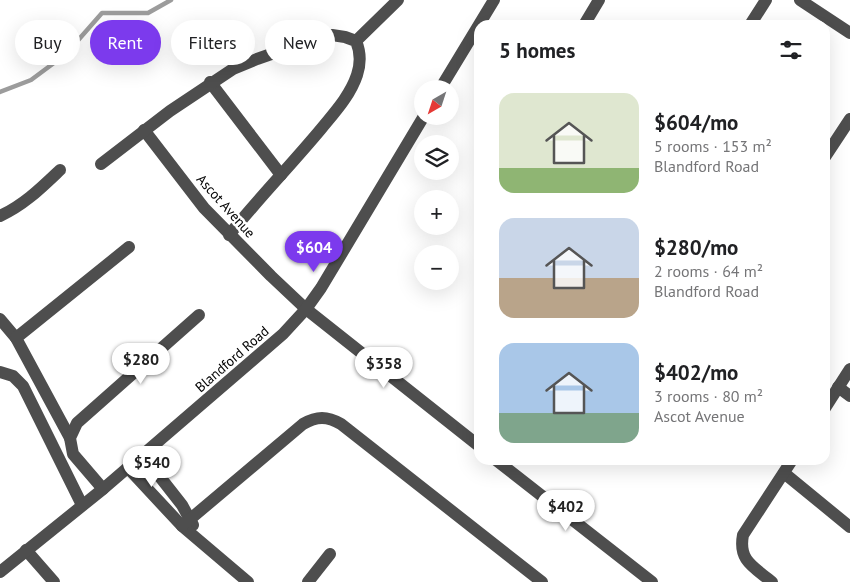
<!DOCTYPE html>
<meta charset="utf-8">
<style>
:root{--surface:#fff;--page:#f2f2f2;--text:#202124;--muted:#757577;--accent:#7c3aed}
body{margin:0;font-family:"PT Sans",sans-serif;background:var(--page);color:var(--text);height:100vh;display:flex;flex-direction:column;font-size:19px;white-space:nowrap}
*{box-sizing:border-box;margin:0}
p{font-size:16px;color:var(--muted)}
.icon{flex:none;width:28px;height:28px;fill:none;stroke:currentColor;stroke-width:2;stroke-linecap:round;stroke-linejoin:round}
.map{position:relative;flex:1;overflow:hidden}
.sheet{position:absolute;left:474px;top:20px;width:356px;height:445px;display:flex;flex-direction:column;background:var(--surface);border-radius:15px;box-shadow:0 5px 20px #0002}
.sheet>*{flex:none}
.guide{position:absolute;left:15px;top:20px;width:384px;height:45px;display:flex;gap:10px}
.needle{width:32px;rotate:219deg}
.tools{position:absolute;left:414px;top:80px;display:grid;gap:10px}
.tools a{display:grid;place-items:center;width:45px;height:45px;border-radius:50%;background:var(--surface);box-shadow:0 5px 20px #0002;font-size:25px}
.price{position:absolute;translate:-50% -42px;padding:0 11px;border-radius:18px;background:#fff;color:#222;font-size:16px;line-height:32px;filter:drop-shadow(0 1px 2px #0008)}
.price::after{content:'';position:absolute;left:50%;top:30px;width:15px;height:11px;margin-left:-8px;background:inherit;clip-path:polygon(0 0,100% 0,50% 100%)}
.price.selected{background:var(--accent);color:#fff}
ul{padding:0;list-style:none}
li{display:flex;align-items:center;gap:15px;height:125px;padding:0 25px}
li span{display:grid;place-items:center;flex:none;width:140px;height:100px;border-radius:15px;color:#555}
li>.icon{margin-inline-start:auto}
span .icon{width:60px;height:60px;fill:#fffc;stroke-width:1}
li b{font-size:21px}
h2{display:flex;justify-content:space-between;align-items:center;height:60px;padding:0 25px;font-size:21px}
.pill{padding:0 18px;border-radius:22px;background:var(--surface);box-shadow:0 5px 20px #0002;font-size:18px;line-height:45px}
.pill.selected{background:var(--accent);color:#fff}
.map>svg:first-child{display:block}
.lines{fill:none;stroke-linecap:round;stroke-linejoin:round}
.stream{stroke:#9c9c9c;stroke-width:4.5}
.minor{stroke:#4e4e4e;stroke-width:12}
.labels{text-anchor:middle;stroke-width:5;stroke-linejoin:round;paint-order:stroke}
.street-label{font-size:14px;fill:#000;stroke:#fff}
</style>
<div class="map">
<svg width="850" height="582" viewBox="0 0 850 582">
<rect width="100%" height="100%" fill="#fff"/>
<g class="lines">
<polyline class="stream" points="0,92 31,80 66,54 102,13 148,13 171,0"/>
<g class="minor">
<polyline points="800,0 850,33"/>
<polyline points="584,25 599,0"/>
<polyline points="750,25 766,0"/>
<polyline points="356,41 398,0"/>
<polyline points="210,82 281,175"/>
<polyline points="440,89 494,0"/>
<polyline points="144,130 204,208 271,276 306,309 479,446"/>
<polyline points="825,157 850,119"/>
<path d="M101,164l69,-53 63,-42 24,-10 60,-21 15,-3 13,2 11,4c5,12 5,22 1,34 -7,21 -23,38 -36,54 -30,36 -62,69 -92,106"/>
<path d="M0,216c24,-11 41,-28 60,-46"/>
<polyline points="0,319 16,338"/>
<polyline points="0,372 13,376 23,386 82,505"/>
<polyline points="838,387 850,396"/>
<polyline points="825,408 850,369"/>
<polyline points="70,438 16,338 129,247"/>
<polyline points="142,454 182,505 193,525"/>
<polyline points="496,460 652,582"/>
<polyline points="128,468 182,526 248,582"/>
<polyline points="784,473 850,527"/>
<polyline points="103,489 73,454 70,438 77,423 199,315"/>
<path d="M182,526l121,-102c14,-8 24,-8 38,0l201,158"/>
<polyline points="26,550 54,582"/>
<polyline points="0,572 103,489 283,334 306,309 321,288 424,116"/>
<polyline points="308,582 330,554"/>
<path d="M772,582c-18,-15 -34,-21 -29,-47l49,-75"/>
</g>
</g>
<g class="labels">
<g class="street-label">
<text transform="translate(226 206) rotate(48)" y="5">Ascot Avenue</text>
<text transform="translate(232 359) rotate(-41)" y="5">Blandford Road</text>
</g>
</g>
</svg>
<div class="tools">
<a><svg class="needle" viewBox="-14 -14 28 28"><path d="M0-13l5 13h-10z" fill="#e53935"/><path d="M0 13l5-13h-10z" fill="#757577"/></svg></a>
<a><svg class="icon" aria-label="layers" viewBox="0 0 24 24"><path d="M12 4l9 5-9 5-9-5zM3 14l9 5 9-5"/></svg></a>
<a>+</a>
<a>−</a>
</div>
<b class="price selected" style="left:314px;top:273px">$604</b>
<b class="price" style="left:141px;top:385px">$280</b>
<b class="price" style="left:384px;top:389px">$358</b>
<b class="price" style="left:152px;top:488px">$540</b>
<b class="price" style="left:566px;top:532px">$402</b>
<div class="guide">
<a class="pill">Buy</a>
<a class="pill selected">Rent</a>
<a class="pill">Filters</a>
<a class="pill">New</a>
</div>
<section class="sheet">
<h2>5 homes<svg class="icon" aria-label="filters" viewBox="0 0 24 24"><path d="M4 7h16M4 17h16"/><circle cx="9" cy="7" r="2"/><circle cx="15" cy="17" r="2"/></svg></h2>
<ul>
<li><span style="background:linear-gradient(#dfe7d0 75%,#8fb573 0)"><svg class="icon" aria-label="home" viewBox="0 0 24 24"><path d="M3 11l9-7 9 7M6 9v11h12V9"/></svg></span><div><b>$604/mo</b><p>5 rooms · 153 m²</p><p>Blandford Road</p></div></li>
<li><span style="background:linear-gradient(#c9d6e8 60%,#b9a48a 0)"><svg class="icon" aria-label="home" viewBox="0 0 24 24"><path d="M3 11l9-7 9 7M6 9v11h12V9"/></svg></span><div><b>$280/mo</b><p>2 rooms · 64 m²</p><p>Blandford Road</p></div></li>
<li><span style="background:linear-gradient(#a9c7e8 70%,#7fa58c 0)"><svg class="icon" aria-label="home" viewBox="0 0 24 24"><path d="M3 11l9-7 9 7M6 9v11h12V9"/></svg></span><div><b>$402/mo</b><p>3 rooms · 80 m²</p><p>Ascot Avenue</p></div></li>
</ul>
</section>
</div>
